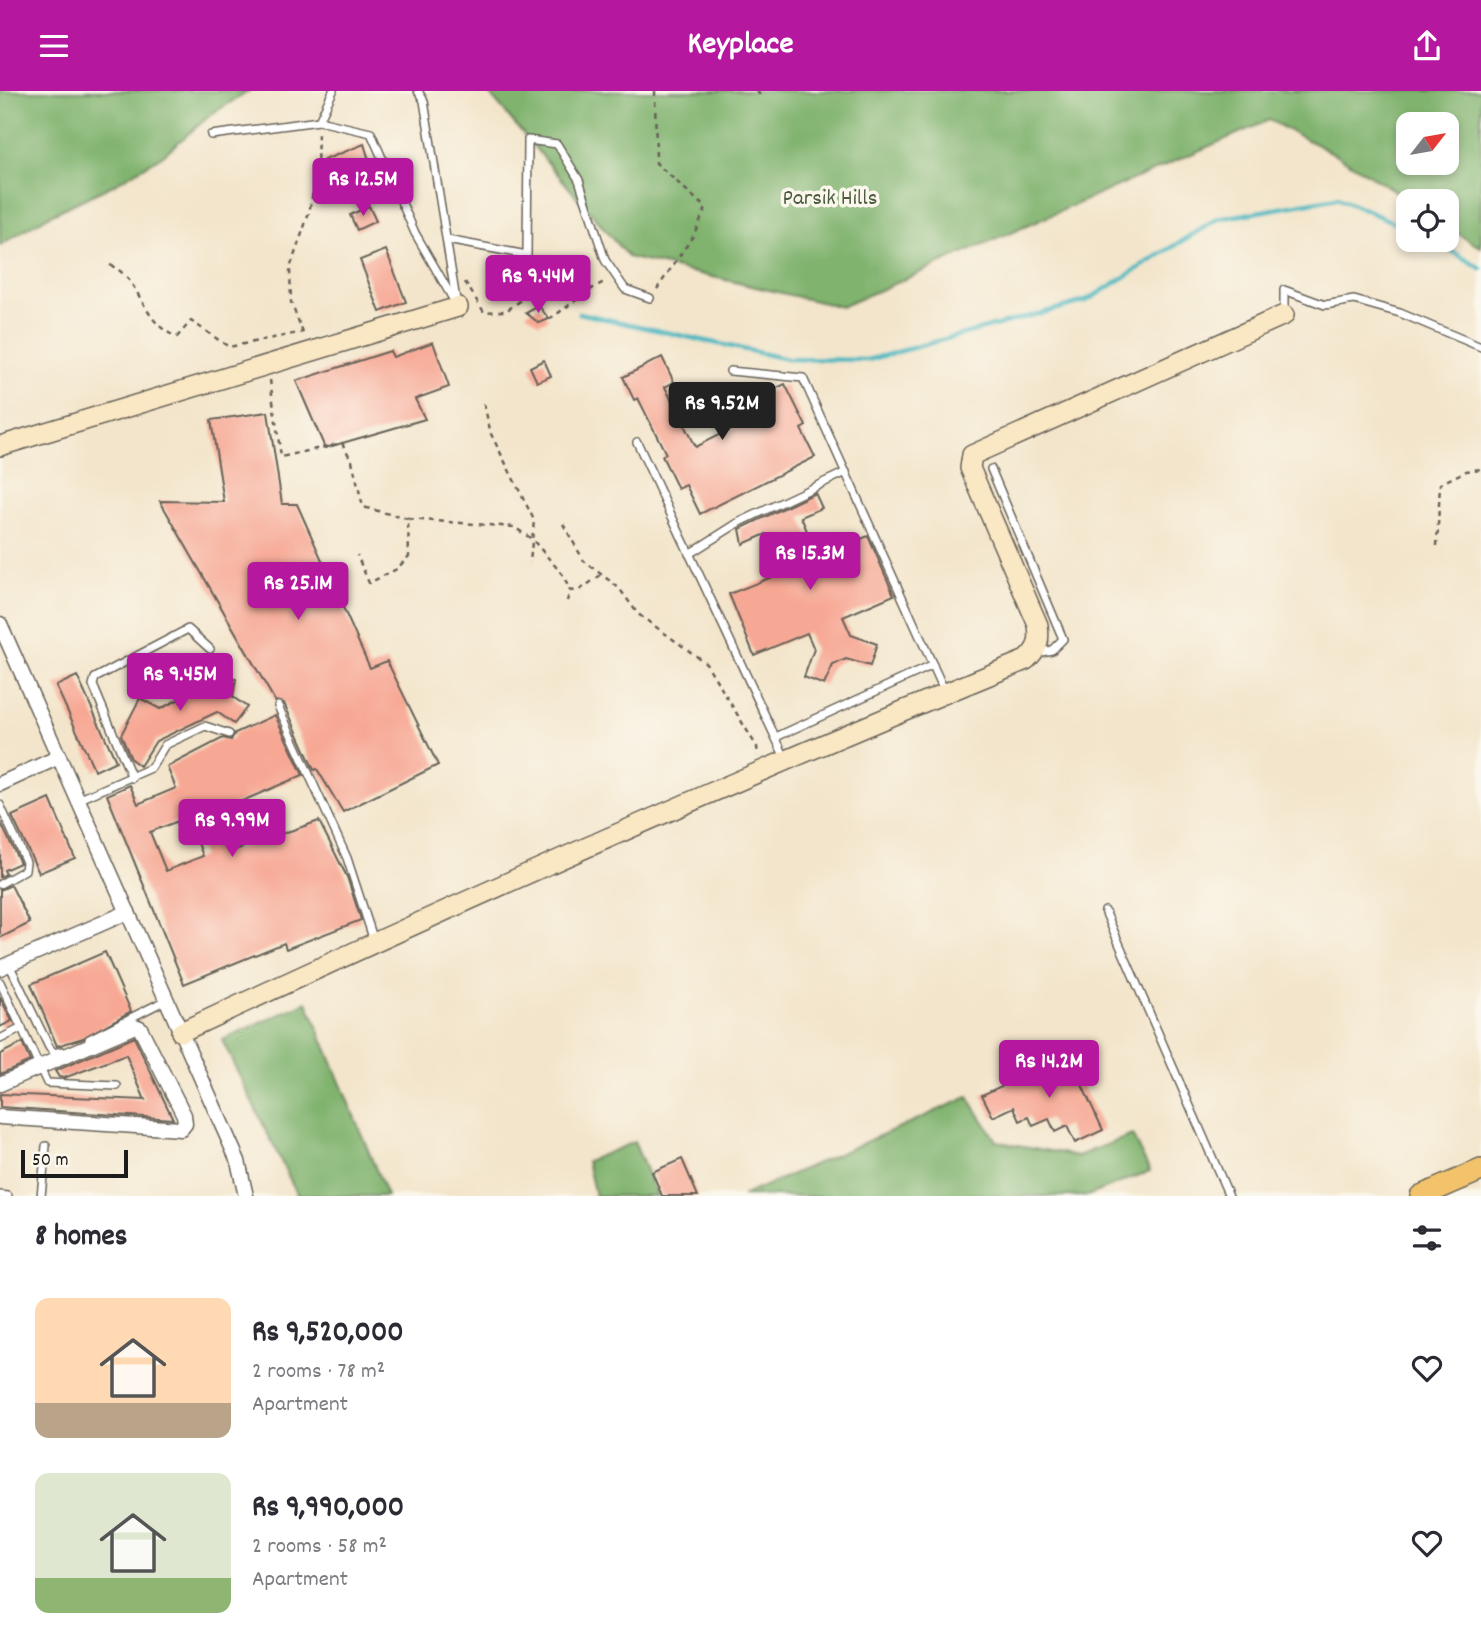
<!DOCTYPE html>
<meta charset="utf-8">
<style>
:root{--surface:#fff;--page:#f2f2f3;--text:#2b2b33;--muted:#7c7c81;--accent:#b5179e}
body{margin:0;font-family:Dekko,sans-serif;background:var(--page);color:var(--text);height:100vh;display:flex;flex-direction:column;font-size:26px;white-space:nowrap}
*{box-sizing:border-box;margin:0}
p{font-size:23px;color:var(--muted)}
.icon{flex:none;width:38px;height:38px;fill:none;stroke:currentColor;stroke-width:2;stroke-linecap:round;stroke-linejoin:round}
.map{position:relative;height:1105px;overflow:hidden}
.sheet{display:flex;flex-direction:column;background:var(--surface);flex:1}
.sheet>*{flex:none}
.needle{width:46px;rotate:59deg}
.controls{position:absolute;left:1396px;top:21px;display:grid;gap:14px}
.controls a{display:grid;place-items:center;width:63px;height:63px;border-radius:14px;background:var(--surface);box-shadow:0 4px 10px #0003;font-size:35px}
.scale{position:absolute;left:21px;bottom:18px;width:107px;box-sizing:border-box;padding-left:7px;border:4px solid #1c1c1c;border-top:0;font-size:19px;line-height:24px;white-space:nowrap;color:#1c1c1c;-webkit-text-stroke:5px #fbf7ec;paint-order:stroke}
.price{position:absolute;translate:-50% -60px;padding:0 16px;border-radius:7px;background:var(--accent);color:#fff;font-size:23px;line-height:46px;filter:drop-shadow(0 2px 4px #0008)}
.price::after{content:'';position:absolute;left:50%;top:42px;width:21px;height:16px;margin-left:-10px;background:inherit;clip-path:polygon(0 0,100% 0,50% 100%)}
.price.current{background:#222;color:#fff}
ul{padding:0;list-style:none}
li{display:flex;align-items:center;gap:21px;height:175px;padding:0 35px}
li span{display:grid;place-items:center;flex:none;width:196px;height:140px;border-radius:14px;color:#555}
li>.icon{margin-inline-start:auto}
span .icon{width:84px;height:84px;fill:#fffc;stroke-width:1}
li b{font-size:30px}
h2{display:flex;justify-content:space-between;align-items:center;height:84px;padding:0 35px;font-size:30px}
header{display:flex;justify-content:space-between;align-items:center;height:91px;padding:0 35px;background:var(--accent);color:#fff;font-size:32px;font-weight:700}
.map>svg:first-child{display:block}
.forest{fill:#80b36e;stroke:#4e6845;stroke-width:2;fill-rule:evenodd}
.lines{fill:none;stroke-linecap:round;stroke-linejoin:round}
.stream{stroke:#48b7c1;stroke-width:4.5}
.building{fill:#f7a894;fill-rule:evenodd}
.lane-casing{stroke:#676259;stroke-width:10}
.street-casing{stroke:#676259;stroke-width:17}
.secondary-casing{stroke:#676259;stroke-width:22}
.primary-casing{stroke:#676259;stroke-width:24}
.path{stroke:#676259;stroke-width:2.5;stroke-dasharray:5 5;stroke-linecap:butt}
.lane{stroke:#fff;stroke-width:7}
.street{stroke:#fff;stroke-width:14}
.secondary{stroke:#fae7c3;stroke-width:19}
.primary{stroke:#f2c36a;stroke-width:21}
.labels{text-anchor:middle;stroke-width:7;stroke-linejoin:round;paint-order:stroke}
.park-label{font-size:23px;fill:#4b5b3f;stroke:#fbf7ec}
</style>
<header><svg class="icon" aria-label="menu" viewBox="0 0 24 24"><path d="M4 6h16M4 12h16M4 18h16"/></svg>Keyplace<svg class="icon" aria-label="share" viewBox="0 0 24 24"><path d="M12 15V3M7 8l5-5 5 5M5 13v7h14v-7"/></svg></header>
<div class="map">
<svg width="1481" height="1105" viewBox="0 0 1481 1105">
<rect width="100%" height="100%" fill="#fbf7ec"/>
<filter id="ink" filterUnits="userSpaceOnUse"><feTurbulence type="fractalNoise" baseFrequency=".0143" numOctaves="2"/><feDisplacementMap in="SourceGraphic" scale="14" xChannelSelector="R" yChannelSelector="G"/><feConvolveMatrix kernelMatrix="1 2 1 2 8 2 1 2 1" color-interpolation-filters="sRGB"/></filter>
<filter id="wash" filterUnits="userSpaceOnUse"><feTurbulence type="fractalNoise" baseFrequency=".00686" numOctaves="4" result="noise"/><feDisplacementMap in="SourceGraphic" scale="28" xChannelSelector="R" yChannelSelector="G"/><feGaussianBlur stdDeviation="1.57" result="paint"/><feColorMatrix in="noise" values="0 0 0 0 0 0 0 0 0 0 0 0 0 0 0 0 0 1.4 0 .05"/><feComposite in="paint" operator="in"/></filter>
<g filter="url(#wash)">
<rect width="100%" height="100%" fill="#f3e5cb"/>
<g class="forest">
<polygon points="0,0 249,0 213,22 162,65 113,94 50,124 0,155"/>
<path d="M487,0h994v156l-34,-19v-27h-36l-74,-46 -68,-35 -428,187 -213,-50zM1409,33h38v39h-38z"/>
<polygon points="307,911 387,1105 298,1105 222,949"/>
<polygon points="968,1006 996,1050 1078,1065 1132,1044 1150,1080 1087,1105 742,1105"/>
<polygon points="634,1051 657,1105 595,1105 587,1070"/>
</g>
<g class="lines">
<g class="stream">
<polyline points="1434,149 1481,178"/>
<polyline points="579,222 787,268 868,269 1086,210 1218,128 1337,107 1409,138"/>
</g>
</g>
<g id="blocks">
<g class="building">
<polygon points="364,53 375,88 337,94 324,69"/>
<polygon points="369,115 376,130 357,139 350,124"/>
<polygon points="386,159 406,211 380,221 360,169"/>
<polygon points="539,215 549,228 539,232 526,222"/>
<polygon points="433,251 449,296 415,308 425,328 325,357 296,290 390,260 393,266"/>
<polygon points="662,266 674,291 665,296 695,356 767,320 760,305 785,293 806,335 801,338 815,366 700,423 686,394 678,398 662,365 666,363 638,307 634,309 623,286"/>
<polygon points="544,269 551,285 537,291 530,276"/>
<polygon points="268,321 282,413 297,413 370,577 387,570 438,674 343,721 317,678 314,679 284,612 275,610 160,410 224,411 211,329"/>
<polygon points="815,402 822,417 801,426 818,466 868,445 894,504 843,526 851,544 877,553 870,575 846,568 833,574 824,594 804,586 814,558 807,542 754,564 729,503 782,482 766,443 743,453 740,438"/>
<polygon points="192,580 236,588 233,606 247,616 234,633 217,621 156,650 140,675 131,668 121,644 140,607 160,618 189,603"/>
<polygon points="77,585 116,670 95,680 56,595"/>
<path d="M275,624l28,60 -89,38 13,32 2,-1 3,7 87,-30 28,56 14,43 -75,29 -2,-6 -100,41 -77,-189 23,-10 8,19 38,-16 -9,-21 56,-29 8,2 4,-7zM188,726l15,39 -37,15 -16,-39z"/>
<polygon points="50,708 75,767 39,782 12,725"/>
<polygon points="0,730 20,772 4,779 6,783 0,786"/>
<polygon points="11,794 30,832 0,847 0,799"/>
<polygon points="105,861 131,920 83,947 57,955 31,893"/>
<polygon points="0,906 12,930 0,936"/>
<polygon points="134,946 173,1028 0,1016 0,1003 145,1009 126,964 64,987 59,986 55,980"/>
<polygon points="22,952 30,970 0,983 0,963"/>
<polygon points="1068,964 1103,1039 1075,1052 1067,1035 1055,1041 1049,1028 1033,1035 1029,1026 1020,1030 1014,1016 993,1026 982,1004"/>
<polygon points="682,1068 698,1105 662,1105 652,1081"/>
</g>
</g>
</g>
<g filter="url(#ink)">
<use href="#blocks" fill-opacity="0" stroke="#676259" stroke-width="2"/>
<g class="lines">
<defs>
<g id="lane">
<polyline points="333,0 319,30 371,42 415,142 457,215"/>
<polyline points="418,0 424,10 456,209"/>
<polyline points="211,44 319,30"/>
<polyline points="447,149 527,164 528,49 557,53 579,89 605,169 625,198 650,207"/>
<polyline points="1284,223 1284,199 1325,214 1354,209 1400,222 1481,256"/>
<polyline points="730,280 803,287 945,601"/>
<polyline points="637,351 786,669"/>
<polyline points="991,378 1063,548 1052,559 1036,562"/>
<polyline points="689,463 738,432 846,381"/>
<polyline points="278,615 347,767 374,850"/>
<polyline points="776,646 933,574"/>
<polyline points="132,687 93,594 95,587 188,538 210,558"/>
<polyline points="78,709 151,677 165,654 205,635 229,643"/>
<polyline points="0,714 26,771 25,779 0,793"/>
<polyline points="1105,820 1229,1105"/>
<polyline points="9,873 49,956 54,962 62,960"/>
<polyline points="0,891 47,992 117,995"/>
<polyline points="0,948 22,937"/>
<polyline points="89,948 166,909"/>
<polyline points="0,1104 8,1105"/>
<polyline points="41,1105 46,1055"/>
</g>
<g id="street">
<polyline points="0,533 238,1070 246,1105"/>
<polyline points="0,693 59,666"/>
<polyline points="0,877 128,821"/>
<polyline points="0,993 135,935 140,937 184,1024 185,1033 181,1038 0,1026"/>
</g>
<g id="secondary">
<polyline points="0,355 458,216"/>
<path d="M181,941c279,-130 560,-256 845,-372 13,-12 14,-19 12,-35l-68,-157 2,-13 312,-140"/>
</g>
<polyline id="primary" points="1421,1105 1481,1079"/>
</defs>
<use href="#lane" class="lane-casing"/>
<use href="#street" class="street-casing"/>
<use href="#secondary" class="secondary-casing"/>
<use href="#primary" class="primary-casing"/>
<g class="path">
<polyline points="655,0 656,72 706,117 693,145 657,198"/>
<polyline points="757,0 759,3 762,0"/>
<path d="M110,174c32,14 30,57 67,72l14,-16 38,26 74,-15"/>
<polyline points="465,191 484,221 506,220 537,198 530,172"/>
<path d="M549,228c21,-13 35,-27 57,-38"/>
<polyline points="303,242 291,211 290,177 309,122 317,79 318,39"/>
<polyline points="270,289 281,366 342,352 352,370 363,416 408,428 409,465 397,478 369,492 357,464"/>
<polyline points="484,313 491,343 534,429 530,472"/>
<polyline points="409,428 514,436 532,448 563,484 570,500"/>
<polyline points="563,433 584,470 619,497 638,523 706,572 757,656 758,665"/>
<polyline points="1437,455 1440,393 1466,380 1481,378"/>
<polyline points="567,510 570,500 581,498 601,484"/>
</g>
<use href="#lane" class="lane"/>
<use href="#street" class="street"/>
<use href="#secondary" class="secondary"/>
<use href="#primary" class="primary"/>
</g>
</g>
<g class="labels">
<g class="park-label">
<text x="830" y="113">Parsik Hills</text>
</g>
</g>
</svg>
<div class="controls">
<a><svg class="needle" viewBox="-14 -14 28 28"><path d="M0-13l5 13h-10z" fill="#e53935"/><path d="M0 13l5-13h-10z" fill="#7c7c81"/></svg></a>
<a><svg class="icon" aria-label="locate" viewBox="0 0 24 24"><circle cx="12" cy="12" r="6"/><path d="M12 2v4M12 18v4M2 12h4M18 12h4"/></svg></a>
</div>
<div class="scale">50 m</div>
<b class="price" style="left:363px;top:127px">Rs 12.5M</b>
<b class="price" style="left:538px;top:224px">Rs 9.44M</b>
<b class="price current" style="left:722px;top:351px">Rs 9.52M</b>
<b class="price" style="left:810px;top:501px">Rs 15.3M</b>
<b class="price" style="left:298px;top:531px">Rs 25.1M</b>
<b class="price" style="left:180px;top:622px">Rs 9.45M</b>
<b class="price" style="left:232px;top:768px">Rs 9.99M</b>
<b class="price" style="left:1049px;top:1009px">Rs 14.2M</b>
</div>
<section class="sheet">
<h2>8 homes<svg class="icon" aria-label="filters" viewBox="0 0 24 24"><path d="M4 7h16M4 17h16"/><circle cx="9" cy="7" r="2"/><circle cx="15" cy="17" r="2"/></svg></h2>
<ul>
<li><span style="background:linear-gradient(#ffd9b3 75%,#b9a48a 0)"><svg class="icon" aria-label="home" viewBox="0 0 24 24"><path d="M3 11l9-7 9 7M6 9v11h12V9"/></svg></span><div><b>Rs 9,520,000</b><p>2 rooms · 78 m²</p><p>Apartment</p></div><svg class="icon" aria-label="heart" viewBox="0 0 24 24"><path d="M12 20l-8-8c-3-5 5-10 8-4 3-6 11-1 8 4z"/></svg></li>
<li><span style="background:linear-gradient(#dfe7d0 75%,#8fb573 0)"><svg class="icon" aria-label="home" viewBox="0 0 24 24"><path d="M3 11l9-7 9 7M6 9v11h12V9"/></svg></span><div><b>Rs 9,990,000</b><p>2 rooms · 58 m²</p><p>Apartment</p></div><svg class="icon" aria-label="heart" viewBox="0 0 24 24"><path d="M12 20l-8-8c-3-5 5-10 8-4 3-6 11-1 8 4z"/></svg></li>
</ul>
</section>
